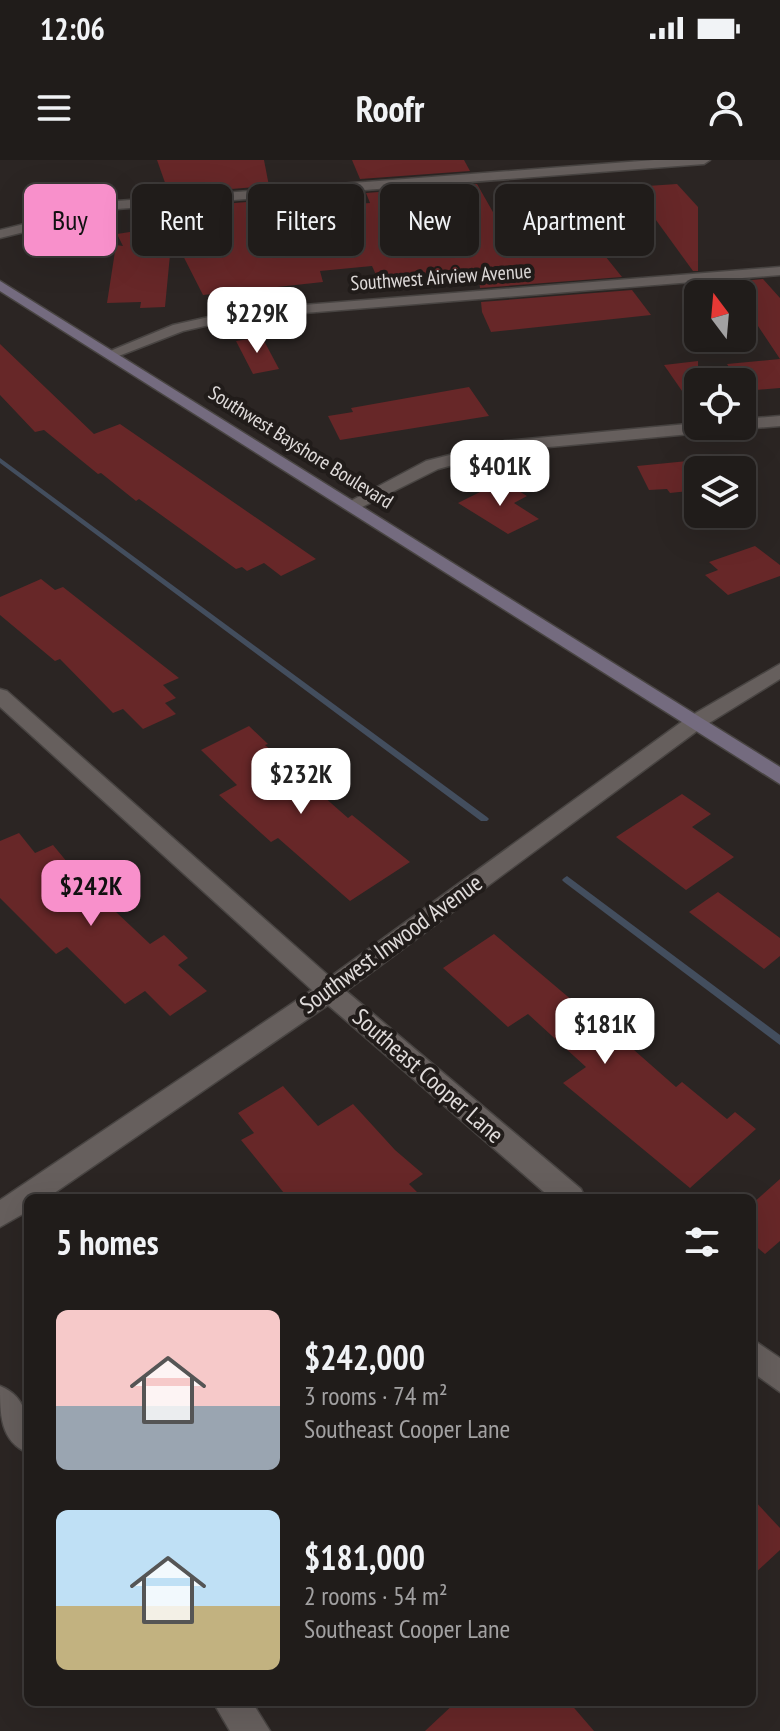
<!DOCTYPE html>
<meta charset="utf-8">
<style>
:root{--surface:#201c1a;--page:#282523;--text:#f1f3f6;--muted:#a2a1a2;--line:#3d3a39;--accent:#f890cb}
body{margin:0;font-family:"PT Sans Narrow",sans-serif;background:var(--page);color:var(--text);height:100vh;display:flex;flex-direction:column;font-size:30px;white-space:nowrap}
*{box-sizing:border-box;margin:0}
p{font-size:26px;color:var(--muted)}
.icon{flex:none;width:44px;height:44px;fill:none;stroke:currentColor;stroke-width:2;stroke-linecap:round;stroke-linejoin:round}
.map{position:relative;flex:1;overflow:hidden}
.sheet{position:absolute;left:24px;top:1034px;width:732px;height:512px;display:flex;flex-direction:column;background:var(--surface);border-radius:12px;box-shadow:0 8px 32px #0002,0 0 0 2px var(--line)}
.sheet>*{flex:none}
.hud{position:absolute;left:24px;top:24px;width:732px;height:72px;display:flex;gap:16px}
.needle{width:52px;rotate:344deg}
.fabs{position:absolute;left:684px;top:120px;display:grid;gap:16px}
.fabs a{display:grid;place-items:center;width:72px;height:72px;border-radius:12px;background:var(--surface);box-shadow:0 8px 32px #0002,0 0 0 2px var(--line);font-size:40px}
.price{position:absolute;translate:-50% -68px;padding:0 18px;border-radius:16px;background:#fff;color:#222;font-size:26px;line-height:52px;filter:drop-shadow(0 2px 4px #0008)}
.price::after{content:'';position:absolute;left:50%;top:48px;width:24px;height:18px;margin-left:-12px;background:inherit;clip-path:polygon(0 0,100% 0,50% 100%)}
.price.selected{background:var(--accent);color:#111}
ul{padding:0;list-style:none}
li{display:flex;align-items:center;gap:24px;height:200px;padding:0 32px}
li span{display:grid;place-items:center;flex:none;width:224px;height:160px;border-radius:12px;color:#555}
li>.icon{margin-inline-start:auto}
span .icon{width:96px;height:96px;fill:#fffc;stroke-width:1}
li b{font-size:34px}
h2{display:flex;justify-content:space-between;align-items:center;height:96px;padding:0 32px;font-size:34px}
.tag{padding:0 28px;border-radius:12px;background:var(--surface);box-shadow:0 8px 32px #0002,0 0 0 2px var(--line);font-size:28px;line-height:72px}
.tag.selected{background:var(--accent);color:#111}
.status{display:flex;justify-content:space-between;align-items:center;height:56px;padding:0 40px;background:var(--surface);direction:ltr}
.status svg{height:22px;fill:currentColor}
header{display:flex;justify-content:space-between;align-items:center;height:104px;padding:0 32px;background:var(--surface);font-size:36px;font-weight:800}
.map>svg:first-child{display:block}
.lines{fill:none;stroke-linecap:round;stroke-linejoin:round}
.stream{fill:#434e5e;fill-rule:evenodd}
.building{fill:#672728}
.street-casing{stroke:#484442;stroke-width:3}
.secondary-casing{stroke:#484442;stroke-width:3}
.street{fill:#665f5d;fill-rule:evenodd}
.secondary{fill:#746b7f;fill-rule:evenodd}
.labels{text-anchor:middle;stroke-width:8;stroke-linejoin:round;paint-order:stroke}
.far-street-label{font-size:20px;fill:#e0dcdb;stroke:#211c1a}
.street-label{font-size:24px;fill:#e0dcdb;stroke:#211c1a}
</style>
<div class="status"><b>12:06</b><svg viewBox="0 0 49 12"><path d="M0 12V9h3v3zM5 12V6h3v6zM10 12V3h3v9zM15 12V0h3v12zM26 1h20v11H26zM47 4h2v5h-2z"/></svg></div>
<header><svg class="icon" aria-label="menu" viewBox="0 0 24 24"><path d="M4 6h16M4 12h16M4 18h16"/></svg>Roofr<svg class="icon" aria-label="person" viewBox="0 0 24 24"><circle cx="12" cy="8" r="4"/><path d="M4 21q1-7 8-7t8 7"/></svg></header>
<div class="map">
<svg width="780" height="1571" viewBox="0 0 780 1571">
<rect width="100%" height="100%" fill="#2b2523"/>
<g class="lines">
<g class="stream">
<polygon points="0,298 487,657 489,659 487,661 481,661 0,303"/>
<polygon points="567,716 780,875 780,885 564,722 562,720 564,718"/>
</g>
</g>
<g class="building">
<polygon points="157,0 264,0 269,26 169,34"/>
<polygon points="352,0 464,0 470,11 360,19"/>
<polygon points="477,24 510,82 589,76 622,117 480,128 478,110 377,117 372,106 320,111 323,122 203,135 172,74 165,147 140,148 141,142 107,143 116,85 123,86 117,74 136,71 133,64 177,57 174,48 272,40 274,49 370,43 366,33"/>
<polygon points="677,24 698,47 698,111 693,111 632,27"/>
<polygon points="763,119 780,138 780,228 745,231 727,204 780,199 742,142 742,121"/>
<polygon points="632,130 651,155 491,172 482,152 481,142"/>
<polygon points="262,177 279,209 253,214 236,181"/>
<polygon points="0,184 94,274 120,264 316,399 281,416 264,403 247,411 242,407 236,409 139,339 136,341 101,313 98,314 44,270 35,272 0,235"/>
<polygon points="698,201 698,254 664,205"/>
<polygon points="469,227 489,256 340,280 328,256 353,252 351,248"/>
<polygon points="698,300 698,330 670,333 667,329 649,330 637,306"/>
<polygon points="502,321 527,336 514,343 539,359 508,374 458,343"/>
<polygon points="755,386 780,405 780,416 728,435 705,415 718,410 709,402"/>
<polygon points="41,419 55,430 63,427 179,518 163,525 176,538 165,543 176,554 143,569 123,549 113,553 60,499 55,501 0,455 0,437"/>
<polygon points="249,566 268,584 265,585 348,658 352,655 410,702 350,741 278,678 271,682 219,635 237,625 201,590"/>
<polygon points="682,634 711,654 692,667 734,697 686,730 616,677"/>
<polygon points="19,673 35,693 53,685 82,720 150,784 164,775 188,798 178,805 207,831 170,856 145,831 125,844 67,787 56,794 0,738 0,681"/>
<polygon points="718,732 780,778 780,796 764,809 689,752"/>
<polygon points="494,774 580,847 583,845 676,927 682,922 727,959 735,952 756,969 690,1028 563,923 586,907 528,854 508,867 443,808"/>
<polygon points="283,926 318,966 353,944 395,990 423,1014 409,1024 423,1038 288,1038 241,980 254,973 238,953"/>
<polygon points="780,1019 780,1081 765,1094 752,1083 752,1044"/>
<polygon points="752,1338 780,1368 780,1390 752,1416"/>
<polygon points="456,1542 569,1542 594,1571 425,1571"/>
</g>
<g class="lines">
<defs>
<g id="street">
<polygon points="654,0 710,0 704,4 117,49 0,78 0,70 117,41"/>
<polygon points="780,107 780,115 240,158 183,171 116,197 103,194 173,165 240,150"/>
<polygon points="780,256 780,266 742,269 735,266 742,266 742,259"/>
<polygon points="698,263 731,266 723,271 505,291 438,309 358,349 346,349 343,345 426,301 505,281"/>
<polygon points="780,504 780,519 701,568 346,831 581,1029 585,1038 551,1038 328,845 47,1038 28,1038 28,1051 0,1067 0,1040 312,830 0,547 0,529 7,531 330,817 687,558"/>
<polygon points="752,1179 780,1198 780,1232 752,1212"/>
<path d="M0,1226c30,12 28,39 28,67 -28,-12 -28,-39 -28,-67z"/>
<polygon points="213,1542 252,1542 270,1571 230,1571"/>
</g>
<polygon id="secondary" points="0,121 780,607 780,624 0,131"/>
</defs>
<use href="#street" class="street-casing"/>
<use href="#secondary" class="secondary-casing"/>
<use href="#street" class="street"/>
<use href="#secondary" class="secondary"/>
</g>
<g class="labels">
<g class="far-street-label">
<text transform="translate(441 117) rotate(-4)" y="7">Southwest Airview Avenue</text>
<text transform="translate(301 287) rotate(32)" y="7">Southwest Bayshore Boulevard</text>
</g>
<g class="street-label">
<text transform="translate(391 784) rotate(-36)" y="8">Southwest Inwood Avenue</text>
<text transform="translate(428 916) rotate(41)" y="8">Southeast Cooper Lane</text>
</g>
</g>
</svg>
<div class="fabs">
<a><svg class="needle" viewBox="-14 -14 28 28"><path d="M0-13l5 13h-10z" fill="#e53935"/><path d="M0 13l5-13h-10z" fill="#a2a1a2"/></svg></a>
<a><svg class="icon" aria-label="locate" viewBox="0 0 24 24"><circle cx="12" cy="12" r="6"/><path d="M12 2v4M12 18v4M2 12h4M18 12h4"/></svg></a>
<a><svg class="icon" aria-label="layers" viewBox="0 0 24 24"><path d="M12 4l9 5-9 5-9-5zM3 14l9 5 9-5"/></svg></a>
</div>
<b class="price" style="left:257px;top:195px">$229K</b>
<b class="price" style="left:500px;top:348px">$401K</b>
<b class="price" style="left:301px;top:656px">$232K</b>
<b class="price selected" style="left:91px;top:768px">$242K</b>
<b class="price" style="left:605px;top:906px">$181K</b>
<div class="hud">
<a class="tag selected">Buy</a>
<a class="tag">Rent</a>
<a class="tag">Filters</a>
<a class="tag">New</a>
<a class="tag">Apartment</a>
</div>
<section class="sheet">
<h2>5 homes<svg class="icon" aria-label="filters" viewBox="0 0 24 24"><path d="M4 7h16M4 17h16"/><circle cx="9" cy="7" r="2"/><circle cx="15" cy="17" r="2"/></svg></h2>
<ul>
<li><span style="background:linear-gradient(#f6c9c9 60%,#9aa5b1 0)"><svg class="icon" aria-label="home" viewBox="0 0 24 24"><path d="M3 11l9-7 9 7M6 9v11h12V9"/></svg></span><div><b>$242,000</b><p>3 rooms · 74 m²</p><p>Southeast Cooper Lane</p></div></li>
<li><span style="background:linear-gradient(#bfe0f5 60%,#c2b280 0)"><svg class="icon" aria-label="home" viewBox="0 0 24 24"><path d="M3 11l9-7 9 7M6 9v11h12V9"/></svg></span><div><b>$181,000</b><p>2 rooms · 54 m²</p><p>Southeast Cooper Lane</p></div></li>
</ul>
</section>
</div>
